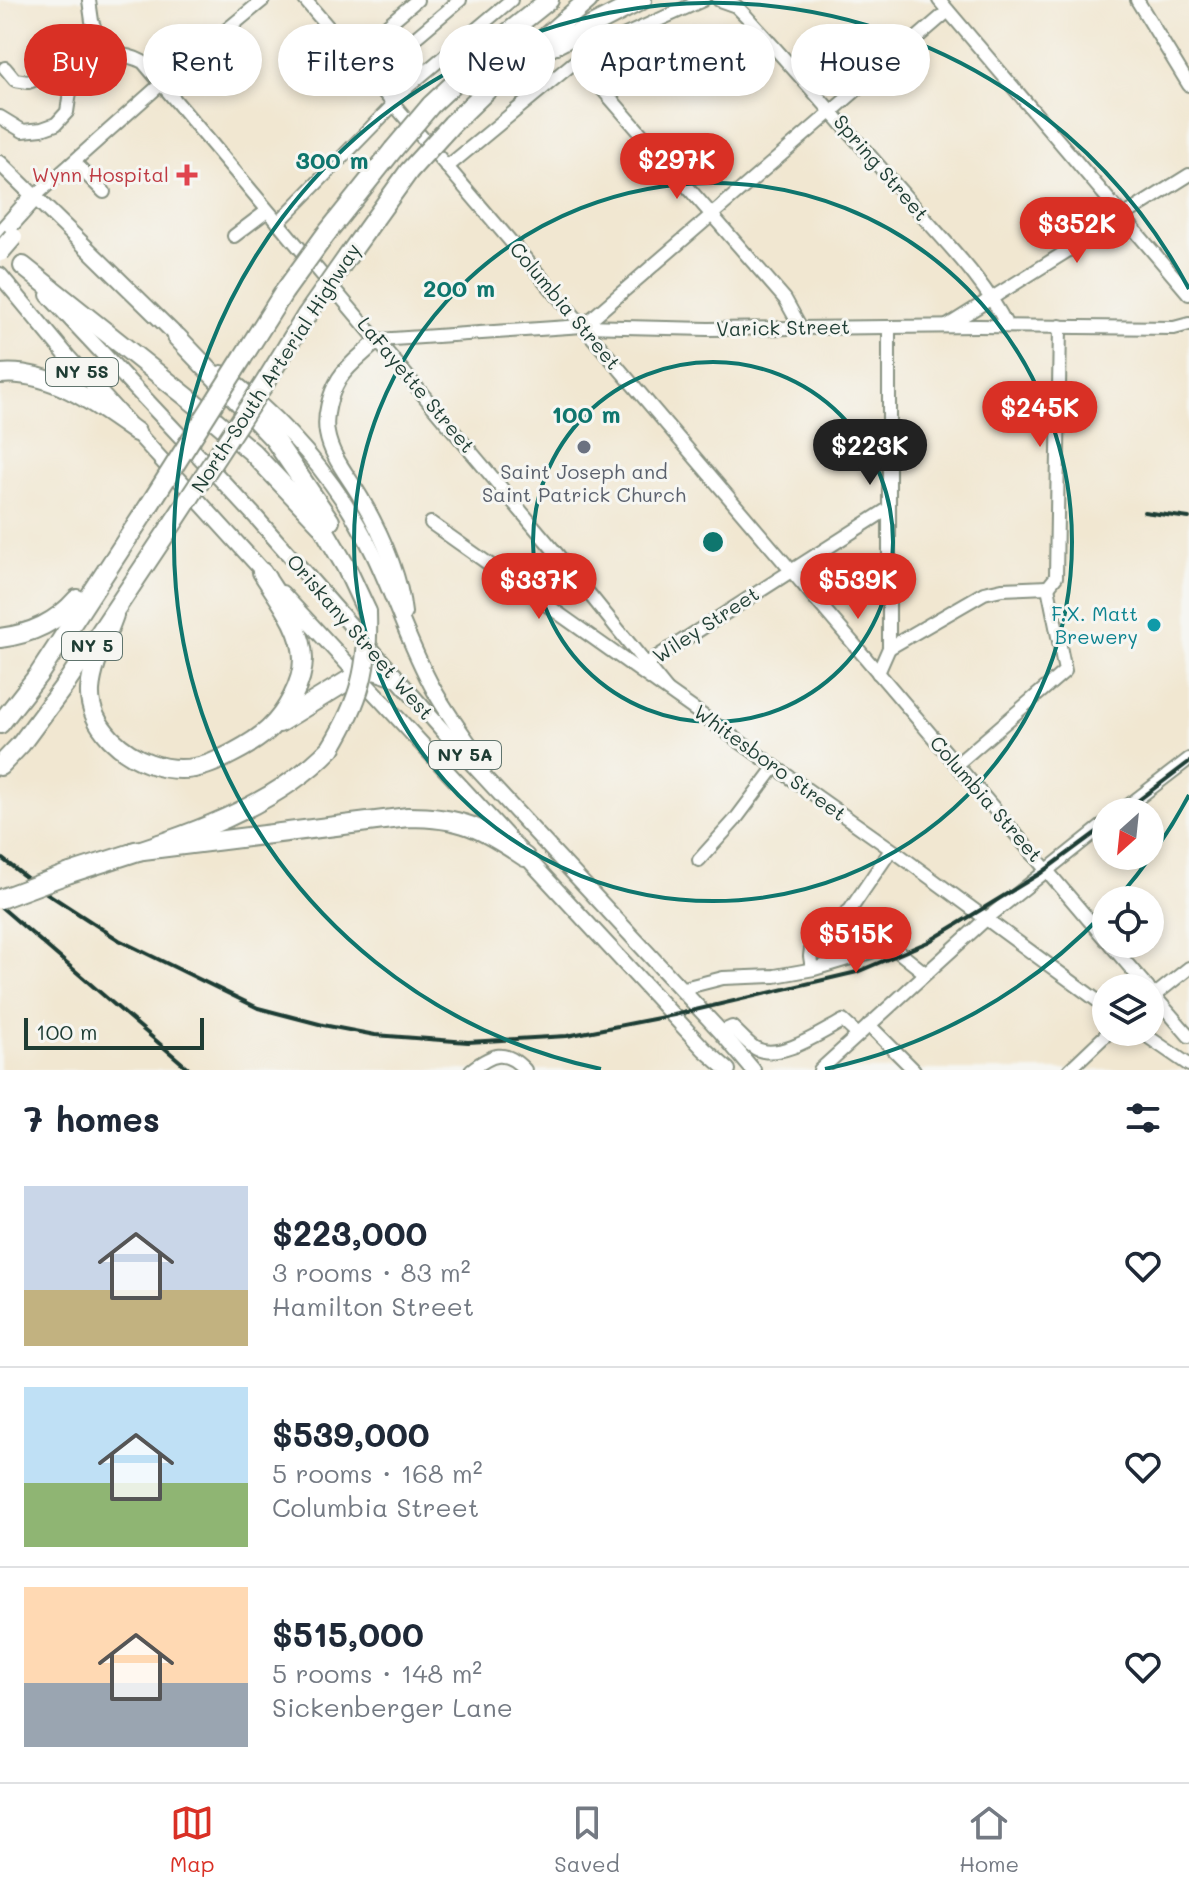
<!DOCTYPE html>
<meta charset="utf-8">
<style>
:root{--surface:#fff;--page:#f6f6f7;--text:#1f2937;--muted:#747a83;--line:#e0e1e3;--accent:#d93025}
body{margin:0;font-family:Mali,sans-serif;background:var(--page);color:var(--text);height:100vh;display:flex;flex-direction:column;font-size:30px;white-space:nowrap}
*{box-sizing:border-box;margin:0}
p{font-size:26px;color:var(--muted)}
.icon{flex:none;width:44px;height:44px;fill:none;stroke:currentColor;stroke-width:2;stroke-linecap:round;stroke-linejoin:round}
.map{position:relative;height:1070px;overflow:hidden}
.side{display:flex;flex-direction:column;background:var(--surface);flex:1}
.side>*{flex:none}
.guide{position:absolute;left:24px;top:24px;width:1142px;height:72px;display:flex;gap:16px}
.needle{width:52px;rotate:207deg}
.fabs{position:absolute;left:1092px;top:798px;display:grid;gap:16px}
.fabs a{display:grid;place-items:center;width:72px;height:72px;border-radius:50%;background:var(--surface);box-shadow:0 4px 12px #0003;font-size:40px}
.scale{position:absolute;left:24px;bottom:20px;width:180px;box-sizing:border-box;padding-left:8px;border:4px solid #1f3d34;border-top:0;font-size:22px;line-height:28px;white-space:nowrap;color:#1f3d34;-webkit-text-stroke:6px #f6f6f2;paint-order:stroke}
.price{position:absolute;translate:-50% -68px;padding:0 18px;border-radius:28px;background:var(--accent);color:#fff;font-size:26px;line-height:52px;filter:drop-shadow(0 2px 4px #0008)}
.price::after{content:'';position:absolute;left:50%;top:48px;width:24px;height:18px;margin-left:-12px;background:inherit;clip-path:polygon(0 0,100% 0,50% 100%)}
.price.on{background:#222;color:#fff}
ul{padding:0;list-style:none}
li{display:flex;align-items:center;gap:24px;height:200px;padding:0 24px}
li+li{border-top:2px solid var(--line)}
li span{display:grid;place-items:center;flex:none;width:224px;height:160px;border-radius:0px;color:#555}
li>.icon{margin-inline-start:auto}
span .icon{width:96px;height:96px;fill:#fffc;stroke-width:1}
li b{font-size:34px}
h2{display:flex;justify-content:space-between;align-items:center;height:96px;padding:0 24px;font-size:34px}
.pill{padding:0 28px;border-radius:36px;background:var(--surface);box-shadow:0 4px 12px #0003;font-size:28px;line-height:72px}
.pill.on{background:var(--accent);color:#fff}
.tabs{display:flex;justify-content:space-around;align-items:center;height:112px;border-top:2px solid var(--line);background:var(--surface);font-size:22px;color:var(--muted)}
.tabs a{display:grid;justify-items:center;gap:4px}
.tabs .on{color:var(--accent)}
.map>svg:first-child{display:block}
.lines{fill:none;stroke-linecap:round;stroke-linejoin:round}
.minor-casing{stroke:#889282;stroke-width:16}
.major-casing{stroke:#889282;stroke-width:18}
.highway-casing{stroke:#889282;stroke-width:22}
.minor{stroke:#fff;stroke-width:12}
.major{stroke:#fff;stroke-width:14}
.highway{stroke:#fff;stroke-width:18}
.rail{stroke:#1f3d34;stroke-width:4}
.highway-bridge-casing{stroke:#889282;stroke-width:22;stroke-linecap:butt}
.highway-bridge{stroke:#fff;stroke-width:18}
.ring{fill:none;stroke:#0f766e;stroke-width:4}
.health-dot{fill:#e0444e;stroke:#f6f6f2;stroke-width:3}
.worship-dot{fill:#6b7280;stroke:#f6f6f2;stroke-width:3}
.culture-dot{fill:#0f9aa8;stroke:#f6f6f2;stroke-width:3}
.labels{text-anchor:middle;stroke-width:6;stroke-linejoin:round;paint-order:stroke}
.shield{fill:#f6f6f2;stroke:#60746d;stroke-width:2}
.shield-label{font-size:18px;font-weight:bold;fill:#1f3d34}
.street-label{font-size:20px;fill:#1f3d34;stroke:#f6f6f2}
.health-label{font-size:20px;fill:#be3a42;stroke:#f6f6f2;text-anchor:end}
.worship-label{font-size:20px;fill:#5b616d;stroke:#f6f6f2}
.culture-label{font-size:20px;fill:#0d838f;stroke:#f6f6f2;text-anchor:end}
.centre{fill:#0f766e;stroke:#f6f6f2;stroke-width:4}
.ring-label{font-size:24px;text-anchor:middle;font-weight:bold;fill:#0f766e;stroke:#f6f6f2;stroke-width:6;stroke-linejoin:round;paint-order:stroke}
</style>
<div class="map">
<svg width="1189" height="1070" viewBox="0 0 1189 1070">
<rect width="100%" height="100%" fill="#f6f6f2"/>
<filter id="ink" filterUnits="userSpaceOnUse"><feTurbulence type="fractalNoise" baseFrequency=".0125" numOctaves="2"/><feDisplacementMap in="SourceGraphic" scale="16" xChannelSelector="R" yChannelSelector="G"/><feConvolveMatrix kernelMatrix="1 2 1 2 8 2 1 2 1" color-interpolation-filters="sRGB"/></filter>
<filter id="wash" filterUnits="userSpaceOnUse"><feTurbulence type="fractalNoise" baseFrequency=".006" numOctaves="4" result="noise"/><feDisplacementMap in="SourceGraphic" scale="32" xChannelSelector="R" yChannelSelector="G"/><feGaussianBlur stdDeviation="1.8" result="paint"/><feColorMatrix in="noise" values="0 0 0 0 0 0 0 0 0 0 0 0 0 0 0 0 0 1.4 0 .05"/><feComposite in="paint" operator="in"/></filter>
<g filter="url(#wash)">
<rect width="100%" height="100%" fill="#f1e7d1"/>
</g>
<g filter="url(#ink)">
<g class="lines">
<defs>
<g id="minor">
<polyline points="89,0 92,21 104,53"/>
<polyline points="305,0 1106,940"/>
<path d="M719,0l17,6 10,10c56,62 112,126 167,189 33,38 72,76 94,121"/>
<polyline points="939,0 1189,294"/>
<polyline points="1137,0 1189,85"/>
<polyline points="47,41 61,71"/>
<polyline points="352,55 417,0"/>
<polyline points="577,60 785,299 801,328"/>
<path d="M5,68l10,12 13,2c39,-12 75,-41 115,-20l414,492 110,136"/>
<polyline points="370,76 460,0"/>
<polyline points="391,101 511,0"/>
<polyline points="0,117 23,131 42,129 56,124 67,112 74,65"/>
<polyline points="74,162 104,192"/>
<polyline points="447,167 577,60 621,37 703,0"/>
<polyline points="34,197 161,84 263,0"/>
<polyline points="278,223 394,104"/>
<polyline points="234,236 267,211"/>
<polyline points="583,326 948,11"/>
<polyline points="947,326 1189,175"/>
<polyline points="378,340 583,326 708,329 977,326 1174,328 1189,324"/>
<polyline points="431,523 898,854 1106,1007"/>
<polyline points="1048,587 1056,577 1060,326"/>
<polyline points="889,648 984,593 1002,589 1048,587"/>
<polyline points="646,664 888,509"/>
<polyline points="878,673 889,648 889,327"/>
<polyline points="957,764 1065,671 1048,587"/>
<polyline points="1120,812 1189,759"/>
<polyline points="699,860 735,820 774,768"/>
<polyline points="1110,944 1148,988"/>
<polyline points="812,969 810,956 812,941 850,910 891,850"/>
<polyline points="680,989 723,978 775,976 814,969 891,946 925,973"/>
<polyline points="1150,991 1189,1036"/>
<polyline points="1150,999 1189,968"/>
<polyline points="869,1025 914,1070"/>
<path d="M721,1032l11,-5c7,6 15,16 23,21 24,14 67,-16 88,-27l15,14"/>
<polyline points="1141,1032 1189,1065"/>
<path d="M471,1070c21,-16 34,-22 54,0"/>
<polyline points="820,1070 986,919 1106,823"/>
<polyline points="1069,1070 1109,1032"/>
</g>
<g id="major">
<polyline points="0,163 184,343"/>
<polyline points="0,275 68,357 268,577"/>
<polyline points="48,295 255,516 474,766 721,1032 753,1070"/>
<path d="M378,340c-13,13 -29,23 -39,39 -9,15 -15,37 -12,54 4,24 22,44 34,65 20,35 39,75 43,115"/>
<path d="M222,373c64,49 117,109 152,182 21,44 36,92 60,135 15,27 34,51 51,77"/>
<polyline points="282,593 704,1049 728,1070"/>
</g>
<g id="highway">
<polyline points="537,54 642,0"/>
<polyline points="431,105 509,32 549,0"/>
<polyline points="452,124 510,68 588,0"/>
<polyline points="326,234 393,150"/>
<polyline points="0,235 34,197"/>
<polyline points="348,256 409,171"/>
<polyline points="23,266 197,405 252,452 322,526 346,567 367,612"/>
<polyline points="177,337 274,439 330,521"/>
<polyline points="243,357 284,292"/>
<path d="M0,374c50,-5 97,30 136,58"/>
<polyline points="264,384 306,316"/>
<path d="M114,615c-8,23 -22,50 -24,75 -1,20 8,35 21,49 21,21 53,34 83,29 21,-3 60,-25 75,-39 17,-16 34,-46 34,-70 0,-31 -25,-61 -41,-87"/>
<path d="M0,638c31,-4 56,-15 77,-39"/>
<polyline points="279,723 357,675 374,670 393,676"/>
<polyline points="0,724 39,674 150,504"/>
<polyline points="0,766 21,744 67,682 175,520"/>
<path d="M135,851l273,-34c53,0 74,11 117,40"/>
<path d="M70,873c88,-29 195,-56 261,-125"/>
</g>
</defs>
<use href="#minor" class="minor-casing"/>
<use href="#major" class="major-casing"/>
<use href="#highway" class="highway-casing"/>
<use href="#minor" class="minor"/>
<use href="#major" class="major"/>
<use href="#highway" class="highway"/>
<g class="rail">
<polyline points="1144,512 1189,518"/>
<polyline points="1123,812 1189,762"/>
<polyline points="0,857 42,890 119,940 258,1008 323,1025 375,1035 468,1042 567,1036 674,1015 857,972 928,942 1041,873 1106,825"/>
<polyline points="0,906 190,1070"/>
</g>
<defs>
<g id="highway-bridge">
<polyline points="393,150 431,105"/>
<polyline points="409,171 452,124"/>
<polyline points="0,252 13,237"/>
<polyline points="284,292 326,234"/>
<polyline points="306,316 348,256"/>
<polyline points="150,504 243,357"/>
<polyline points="175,520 264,384"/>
<path d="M331,748c29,-48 38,-80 36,-136"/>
<polyline points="0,899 70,873"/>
</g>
</defs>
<use href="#highway-bridge" class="highway-bridge-casing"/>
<use href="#highway-bridge" class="highway-bridge"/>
</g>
</g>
<g class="ring">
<circle cx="713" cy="542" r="180"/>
<circle cx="713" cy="542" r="359"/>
<path d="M1189 795A539 539 0 0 1 1117 899M1104 913A539 539 0 0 1 825 1069M601 1069A539 539 0 1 1 1189 289"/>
</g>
<path class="health-dot" d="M183 163h8v8h8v8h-8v8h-8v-8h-8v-8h8z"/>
<circle class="worship-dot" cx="584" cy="447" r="8"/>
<circle class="culture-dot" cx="1154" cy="625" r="8"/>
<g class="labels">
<g class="shield">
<rect x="46" y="358" width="72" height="28" rx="6"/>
<rect x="62" y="632" width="60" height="28" rx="6"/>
<rect x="429" y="741" width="72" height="28" rx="6"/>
</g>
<g class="shield-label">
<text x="82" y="378">NY 5S</text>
<text x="92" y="652">NY 5</text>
<text x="465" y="761">NY 5A</text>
</g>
<g class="street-label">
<text transform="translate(881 168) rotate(49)" y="7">Spring Street</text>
<text transform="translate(565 306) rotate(50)" y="7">Columbia Street</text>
<text transform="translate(783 328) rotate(-1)" y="7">Varick Street</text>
<text transform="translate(276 368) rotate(-57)" y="7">North-South Arterial Highway</text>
<text transform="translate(416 385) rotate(50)" y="7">LaFayette Street</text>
<text transform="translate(706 625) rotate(-33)" y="7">Wiley Street</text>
<text transform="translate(360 637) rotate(49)" y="7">Oriskany Street West</text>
<text transform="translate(770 763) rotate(36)" y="7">Whitesboro Street</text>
<text transform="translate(986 799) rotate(49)" y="7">Columbia Street</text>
</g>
<g class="health-label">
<text x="169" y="182">Wynn Hospital</text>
</g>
<g class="worship-label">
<text x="584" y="479">Saint Joseph and<tspan x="584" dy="23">Saint Patrick Church</tspan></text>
</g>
<g class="culture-label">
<text x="1138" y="621">F.X. Matt<tspan x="1138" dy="23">Brewery</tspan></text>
</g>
</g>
<circle cx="713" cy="542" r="12" class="centre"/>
<g class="ring-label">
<text x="332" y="169">300 m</text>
<text x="459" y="297">200 m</text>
<text x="586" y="423">100 m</text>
</g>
</svg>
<div class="fabs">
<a><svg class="needle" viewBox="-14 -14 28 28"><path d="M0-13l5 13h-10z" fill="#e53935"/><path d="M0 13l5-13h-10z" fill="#747a83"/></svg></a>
<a><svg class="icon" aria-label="locate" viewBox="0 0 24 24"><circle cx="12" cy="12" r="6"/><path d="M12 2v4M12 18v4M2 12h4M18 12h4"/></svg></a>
<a><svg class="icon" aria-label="layers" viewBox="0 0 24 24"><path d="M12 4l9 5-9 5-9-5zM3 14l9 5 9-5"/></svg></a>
</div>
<div class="scale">100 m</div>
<b class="price" style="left:677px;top:201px">$297K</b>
<b class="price" style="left:1077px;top:265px">$352K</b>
<b class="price" style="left:1040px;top:449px">$245K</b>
<b class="price on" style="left:870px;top:487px">$223K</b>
<b class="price" style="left:539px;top:621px">$337K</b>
<b class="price" style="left:858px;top:621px">$539K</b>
<b class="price" style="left:856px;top:975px">$515K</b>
<div class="guide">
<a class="pill on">Buy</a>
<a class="pill">Rent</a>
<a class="pill">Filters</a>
<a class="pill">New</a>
<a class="pill">Apartment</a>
<a class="pill">House</a>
</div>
</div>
<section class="side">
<h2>7 homes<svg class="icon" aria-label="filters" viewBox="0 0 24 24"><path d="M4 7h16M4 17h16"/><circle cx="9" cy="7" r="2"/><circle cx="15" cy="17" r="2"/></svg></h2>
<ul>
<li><span style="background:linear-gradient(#c9d6e8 65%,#c2b280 0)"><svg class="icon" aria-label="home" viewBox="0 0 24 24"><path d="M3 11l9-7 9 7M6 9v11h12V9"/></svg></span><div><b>$223,000</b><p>3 rooms · 83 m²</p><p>Hamilton Street</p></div><svg class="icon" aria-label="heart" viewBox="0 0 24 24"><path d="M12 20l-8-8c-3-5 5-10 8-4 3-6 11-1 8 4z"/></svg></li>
<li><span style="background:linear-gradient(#bfe0f5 60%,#8fb573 0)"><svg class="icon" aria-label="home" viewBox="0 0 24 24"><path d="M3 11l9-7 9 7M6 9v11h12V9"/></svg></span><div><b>$539,000</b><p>5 rooms · 168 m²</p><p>Columbia Street</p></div><svg class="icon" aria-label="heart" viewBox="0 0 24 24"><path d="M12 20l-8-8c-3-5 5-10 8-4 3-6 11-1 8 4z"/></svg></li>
<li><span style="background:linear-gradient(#ffd9b3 60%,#9aa5b1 0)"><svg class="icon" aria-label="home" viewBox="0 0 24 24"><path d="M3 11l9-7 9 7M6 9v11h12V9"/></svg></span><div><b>$515,000</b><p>5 rooms · 148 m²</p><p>Sickenberger Lane</p></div><svg class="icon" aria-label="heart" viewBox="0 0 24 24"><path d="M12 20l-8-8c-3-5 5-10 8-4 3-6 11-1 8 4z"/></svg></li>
</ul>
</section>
<nav class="tabs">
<a class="on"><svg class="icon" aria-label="map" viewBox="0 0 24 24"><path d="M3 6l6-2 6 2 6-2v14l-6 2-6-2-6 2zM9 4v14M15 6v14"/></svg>Map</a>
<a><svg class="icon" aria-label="saved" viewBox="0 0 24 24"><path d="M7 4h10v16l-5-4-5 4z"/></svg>Saved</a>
<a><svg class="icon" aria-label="home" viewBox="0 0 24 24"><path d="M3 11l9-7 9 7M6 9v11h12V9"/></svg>Home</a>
</nav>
